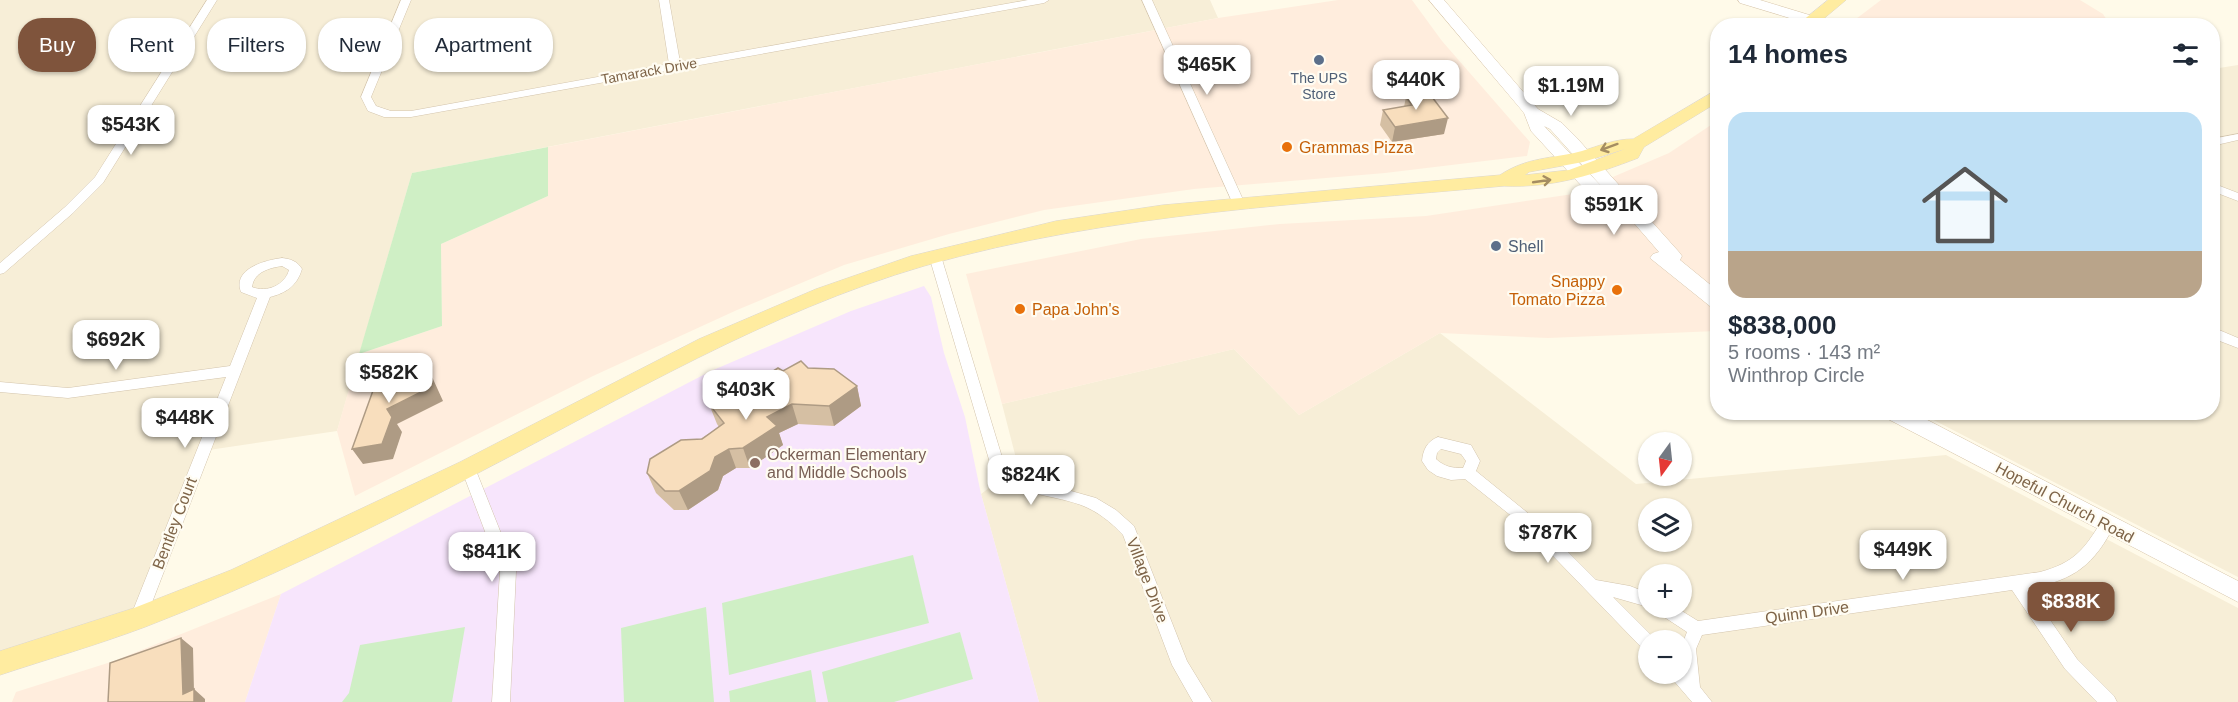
<!DOCTYPE html>
<meta charset="utf-8">
<style>
:root{--surface:#fff;--page:#f6f6f7;--text:#1f2937;--muted:#747a83;--line:#e0e1e3;--accent:#7f543c}
body{margin:0;font-family:Helvetica,sans-serif;background:var(--page);color:var(--text);height:100vh;display:flex;flex-direction:column;font-size:22px;white-space:nowrap}
*{box-sizing:border-box;margin:0}
p{font-size:20px;color:var(--muted)}
.icon{flex:none;width:33px;height:33px;fill:none;stroke:currentColor;stroke-width:2;stroke-linecap:round;stroke-linejoin:round}
.map{position:relative;flex:1;overflow:hidden}
.side{position:absolute;left:1710px;top:18px;width:510px;height:402px;display:flex;flex-direction:column;background:var(--surface);border-radius:24px;box-shadow:0 2px 4px #0004}
.side>*{flex:none}
.hud{position:absolute;left:18px;top:18px;width:570px;height:54px;display:flex;gap:12px}
.needle{width:39px;rotate:195deg}
.fabs{position:absolute;left:1638px;top:432px;display:grid;gap:12px}
.fabs a{display:grid;place-items:center;width:54px;height:54px;border-radius:50%;background:var(--surface);box-shadow:0 2px 4px #0004;font-size:30px}
.price{position:absolute;translate:-50% -51px;padding:0 14px;border-radius:12px;background:#fff;color:#222;font-size:20px;line-height:39px;filter:drop-shadow(0 2px 3px #0008)}
.price::after{content:'';position:absolute;left:50%;top:36px;width:18px;height:14px;margin-left:-9px;background:inherit;clip-path:polygon(0 0,100% 0,50% 100%)}
.price.current{background:var(--accent);color:#fff}
ul{padding:0;list-style:none}
li{display:grid;align-content:center;gap:12px;height:318px;padding:0 18px}
li+li{border-top:2px solid var(--line)}
li span{display:grid;place-items:center;height:186px;border-radius:18px;color:#555}
li>.icon{margin-inline-start:auto}
span .icon{width:108px;height:108px;fill:#fffc;stroke-width:1}
li b{font-size:26px}
h2{display:flex;justify-content:space-between;align-items:center;height:72px;padding:0 18px;font-size:26px}
.tag{padding:0 21px;border-radius:24px;background:var(--surface);box-shadow:0 2px 4px #0004;font-size:21px;line-height:54px}
.tag.current{background:var(--accent);color:#fff}
.map>svg:first-child{display:block}
.residential{fill:#f7eed7;fill-rule:evenodd}
.commercial{fill:#ffeddd}
.education{fill:#f7e5fc}
.green{fill:#cfefc5}
.lines{fill:none;stroke-linecap:round;stroke-linejoin:round}
.street-casing{stroke:#d3c4ac;stroke-width:1}
.secondary-casing{stroke:#d7c5aa;stroke-width:1}
.primary-casing{stroke:#ddd7cf;stroke-width:1}
.street{fill:#fff;fill-rule:evenodd}
.secondary{fill:#fff;fill-rule:evenodd}
.primary{fill:#ffeca0;fill-rule:evenodd}
.wall{fill:#d5bfa3}
.shaded-wall{fill:#ae9b84}
.building{fill:#f8debd;stroke:#ae9b84;stroke-width:1.5}
.oneway{stroke:#a58d62}
.service-dot{fill:#5c6f8a;stroke:#fffcf2;stroke-width:2}
.food-dot{fill:#e8710a;stroke:#fffcf2;stroke-width:2}
.education-dot{fill:#8d6e63;stroke:#fffcf2;stroke-width:2}
.labels{text-anchor:middle;stroke-width:4.5;stroke-linejoin:round;paint-order:stroke}
.far-street-label{font-size:14px;fill:#7e6448;stroke:#fffcf2}
.far-service-label{font-size:14px;fill:#4e5e75;stroke:#fffcf2}
.food-label{font-size:16px;fill:#c56008;stroke:#fffcf2;text-anchor:start}
.service-label{font-size:16px;fill:#4e5e75;stroke:#fffcf2;text-anchor:start}
.education-label{font-size:16px;fill:#785e54;stroke:#fffcf2;text-anchor:start}
.street-label{font-size:16px;fill:#7e6448;stroke:#fffcf2}
</style>
<div class="map">
<svg width="2238" height="702" viewBox="0 0 2238 702">
<rect width="100%" height="100%" fill="#fffae9"/>
<g class="residential">
<polygon points="0,0 1210,0 1218,18 412,173 337,431 202,451 138,618 0,654"/>
<polygon points="2238,65 2238,577 1920,413 2212,412 2213,69"/>
<path d="M1440,333l196,151 310,-29 292,153v94h-1199l-58,-208 37,-28 -16,-62 232,-55 65,66zM1648,508h34v34h-34zM1648,574h34v34h-34zM1648,640h34v34h-34z"/>
</g>
<g class="commercial">
<polygon points="1338,0 1412,0 1442,41 1530,142 1527,156 1385,173 1194,189 1044,210 949,234 844,265 737,310 593,376 355,496 337,431 359,354 442,326 441,244 548,196 548,147 1218,18"/>
<polygon points="1881,0 2080,0 2103,14 2110,25 1848,25"/>
<polygon points="1717,121 1717,331 1548,338 1440,333 1299,415 1234,349 1002,404 966,274 1141,239 1280,224 1426,216 1573,194 1669,153"/>
<polygon points="281,594 245,702 12,702 16,692 114,661"/>
</g>
<polygon class="education" points="924,286 931,297 944,353 965,417 981,494 1039,702 245,702 281,594 711,371 851,311"/>
<g class="green">
<polygon points="548,147 548,196 441,244 442,326 359,354 412,173"/>
<polygon points="913,555 929,623 729,675 722,603"/>
<polygon points="706,607 714,702 624,702 621,628"/>
<polygon points="465,627 452,702 342,702 349,693 360,645"/>
<polygon points="960,632 973,679 894,702 828,702 822,672"/>
<polygon points="811,670 816,702 730,702 729,691"/>
</g>
<g class="lines">
<defs>
<g id="street">
<polygon points="207,0 217,0 103,183 73,213 4,273 0,274 0,263 65,207 95,177"/>
<polygon points="401,0 411,0 371,97 376,106 391,111 411,111 669,64 659,0 669,0 680,62 1028,0 1049,0 1044,3 411,117 384,117 368,111 361,97"/>
<polygon points="1142,0 1152,0 1245,204 1243,207 1239,208 1233,204"/>
<polygon points="2238,134 2238,140 2212,146 2212,139"/>
<polygon points="2212,183 2238,193 2238,201 2212,191"/>
<path d="M935,252l6,4 61,201 14,16 9,5 71,20 20,12 18,16 53,135 25,41h-19l-21,-37 -49,-130c-12,-13 -26,-24 -42,-30 -36,-13 -66,-7 -91,-42l-61,-207z"/>
<path d="M282,258c9,1 15,3 20,11 -5,17 -16,24 -32,28l-124,321 -2,5 -6,2 -6,-2 -2,-5 96,-241 -158,21 -68,-6v-10l68,6 162,-22 27,-68 -16,-6c-9,-23 24,-32 41,-34zM282,266l7,4c-4,15 -22,23 -37,17 2,-15 17,-19 30,-21z"/>
<polygon points="2212,327 2238,338 2238,348 2212,338"/>
<path d="M1438,437l33,8 9,16 -4,10 58,47 62,62 34,6 18,7v14l-35,-10 41,41 1,2h-7v10l-6,-2 -118,-122 -59,-47 -14,1 -14,-4 -9,-6 -6,-9c1,-11 5,-20 16,-24zM1441,449l20,5 5,7 -3,7c-11,0 -18,-1 -27,-9l1,-6z"/>
<polygon points="468,462 473,464 475,468 516,571 510,702 492,702 500,571 461,468 463,464"/>
<path d="M2107,518l5,2 3,4c-21,41 -41,57 -87,64l49,71 37,37 3,6h-20l-32,-33 -53,-79 -310,45 -6,14 4,38 12,15h-20l-24,-28h14v-29l5,-13 -29,-19 -2,-5h21l21,13 342,-49c34,-9 45,-23 62,-52z"/>
</g>
<g id="secondary">
<path d="M1429,0h15l94,109 24,14 14,14 103,115 3,4 -2,4 38,31v17l-7,-1 -61,-49 3,-4 6,-2 -45,-52 -2,6h-12l-69,-75 -7,-18zM1544,126l6,3 53,59 -58,-61z"/>
<polygon points="1738,0 1760,0 1816,17 1818,20 1811,24 1806,23 1740,3"/>
<polygon points="1883,412 1912,412 2238,581 2238,602 1886,418"/>
</g>
<g id="primary">
<polygon points="1828,0 1846,0 1815,26 1796,26"/>
<path d="M1718,89v13l-74,45 -6,11c-44,17 -86,30 -134,28 -194,18 -391,26 -580,80 -157,46 -299,131 -444,206 -108,57 -221,111 -335,155 -48,18 -97,32 -145,48v-24l134,-43 97,-38 229,-108 239,-123 117,-50 95,-33 145,-35 107,-16 337,-30c27,-18 51,-16 82,-24 17,-5 32,-12 51,-12zM1625,149l-56,21 -44,5 4,-3 54,-10z"/>
</g>
</defs>
<use href="#street" class="street-casing"/>
<use href="#secondary" class="secondary-casing"/>
<use href="#primary" class="primary-casing"/>
<use href="#street" class="street"/>
<use href="#secondary" class="secondary"/>
<use href="#primary" class="primary"/>
</g>
<g class="wall">
<polygon points="1406,97 1444,134 1392,142 1380,125 1383,110 1404,107"/>
<polygon points="808,368 857,386 861,406 834,426 798,424 779,433 783,445 750,468 736,468 723,476 718,490 688,510 674,510 656,493 647,473 719,427 717,424 709,404 735,395 783,371"/>
</g>
<g class="shaded-wall">
<polygon points="1448,118 1444,134 1392,142 1395,127"/>
<polygon points="423,363 433,379 443,401 397,424 402,432 393,459 363,464 352,449 387,409"/>
<polygon points="857,386 861,406 834,426 829,406"/>
<polygon points="792,404 798,424 779,433 783,445 750,468 743,448 767,417"/>
<polygon points="729,449 736,468 723,476 718,490 688,510 679,491 715,457"/>
<polygon points="181,638 193,648 194,692 194,689 205,699 205,702 193,702 183,694"/>
</g>
<g class="building">
<polygon points="1429,93 1448,118 1395,127 1383,110 1412,105 1406,97"/>
<polygon points="801,361 808,368 834,369 857,386 829,406 792,404 767,417 777,426 743,448 729,449 715,457 710,471 679,491 665,491 647,473 650,459 681,440 702,439 724,423 709,404 724,394 735,395 778,368 783,371"/>
<polygon points="423,363 433,386 387,409 392,417 382,444 352,449 375,385"/>
<polygon points="181,638 183,694 194,689 194,702 108,702 110,663"/>
</g>
<defs><path id="oneway-shaft" d="M-6 0H5M1.5-3L5.5 0L1.5 3" fill="none" stroke-width="1.6" stroke-linecap="round" stroke-linejoin="round" transform="scale(1.5)"/></defs>
<g class="oneway">
<use href="#oneway-shaft" transform="translate(1609 147) rotate(160)"/>
<use href="#oneway-shaft" transform="translate(1542 181) rotate(-8)"/>
</g>
<g class="service-dot">
<circle cx="1319" cy="60" r="6"/>
<circle cx="1496" cy="246" r="6"/>
</g>
<g class="food-dot">
<circle cx="1287" cy="147" r="6"/>
<circle cx="1617" cy="290" r="6"/>
<circle cx="1020" cy="309" r="6"/>
</g>
<circle class="education-dot" cx="755" cy="463" r="6"/>
<g class="labels">
<g class="far-street-label">
<text transform="translate(649 71) rotate(-10)" y="5">Tamarack Drive</text>
</g>
<g class="far-service-label">
<text x="1319" y="83">The UPS<tspan x="1319" dy="16">Store</tspan></text>
</g>
<g class="food-label">
<text x="1299" y="153">Grammas Pizza</text>
<text x="1605" y="287" text-anchor="end">Snappy<tspan x="1605" dy="18">Tomato Pizza</tspan></text>
<text x="1032" y="315">Papa John's</text>
</g>
<g class="service-label">
<text x="1508" y="252">Shell</text>
</g>
<g class="education-label">
<text x="767" y="460">Ockerman Elementary<tspan x="767" dy="18">and Middle Schools</tspan></text>
</g>
<g class="street-label">
<text transform="translate(2065 502) rotate(28)" y="6">Hopeful Church Road</text>
<text transform="translate(174 523) rotate(-69)" y="6">Bentley Court</text>
<text transform="translate(1148 580) rotate(69)" y="6">Village Drive</text>
<text transform="translate(1807 612) rotate(-8)" y="6">Quinn Drive</text>
</g>
</g>
</svg>
<div class="fabs">
<a><svg class="needle" viewBox="-14 -14 28 28"><path d="M0-13l5 13h-10z" fill="#e53935"/><path d="M0 13l5-13h-10z" fill="#747a83"/></svg></a>
<a><svg class="icon" aria-label="layers" viewBox="0 0 24 24"><path d="M12 4l9 5-9 5-9-5zM3 14l9 5 9-5"/></svg></a>
<a>+</a>
<a>−</a>
</div>
<b class="price" style="left:1207px;top:96px">$465K</b>
<b class="price" style="left:1416px;top:111px">$440K</b>
<b class="price" style="left:1571px;top:117px">$1.19M</b>
<b class="price" style="left:131px;top:156px">$543K</b>
<b class="price" style="left:1614px;top:236px">$591K</b>
<b class="price" style="left:116px;top:371px">$692K</b>
<b class="price" style="left:389px;top:404px">$582K</b>
<b class="price" style="left:746px;top:421px">$403K</b>
<b class="price" style="left:185px;top:449px">$448K</b>
<b class="price" style="left:1031px;top:506px">$824K</b>
<b class="price" style="left:1548px;top:564px">$787K</b>
<b class="price" style="left:1903px;top:581px">$449K</b>
<b class="price" style="left:492px;top:583px">$841K</b>
<b class="price current" style="left:2071px;top:633px">$838K</b>
<div class="hud">
<a class="tag current">Buy</a>
<a class="tag">Rent</a>
<a class="tag">Filters</a>
<a class="tag">New</a>
<a class="tag">Apartment</a>
</div>
<section class="side">
<h2>14 homes<svg class="icon" aria-label="filters" viewBox="0 0 24 24"><path d="M4 7h16M4 17h16"/><circle cx="9" cy="7" r="2"/><circle cx="15" cy="17" r="2"/></svg></h2>
<ul>
<li><span style="background:linear-gradient(#bfe0f5 75%,#b9a48a 0)"><svg class="icon" aria-label="home" viewBox="0 0 24 24"><path d="M3 11l9-7 9 7M6 9v11h12V9"/></svg></span><div><b>$838,000</b><p>5 rooms · 143 m²</p><p>Winthrop Circle</p></div></li>
</ul>
</section>
</div>
